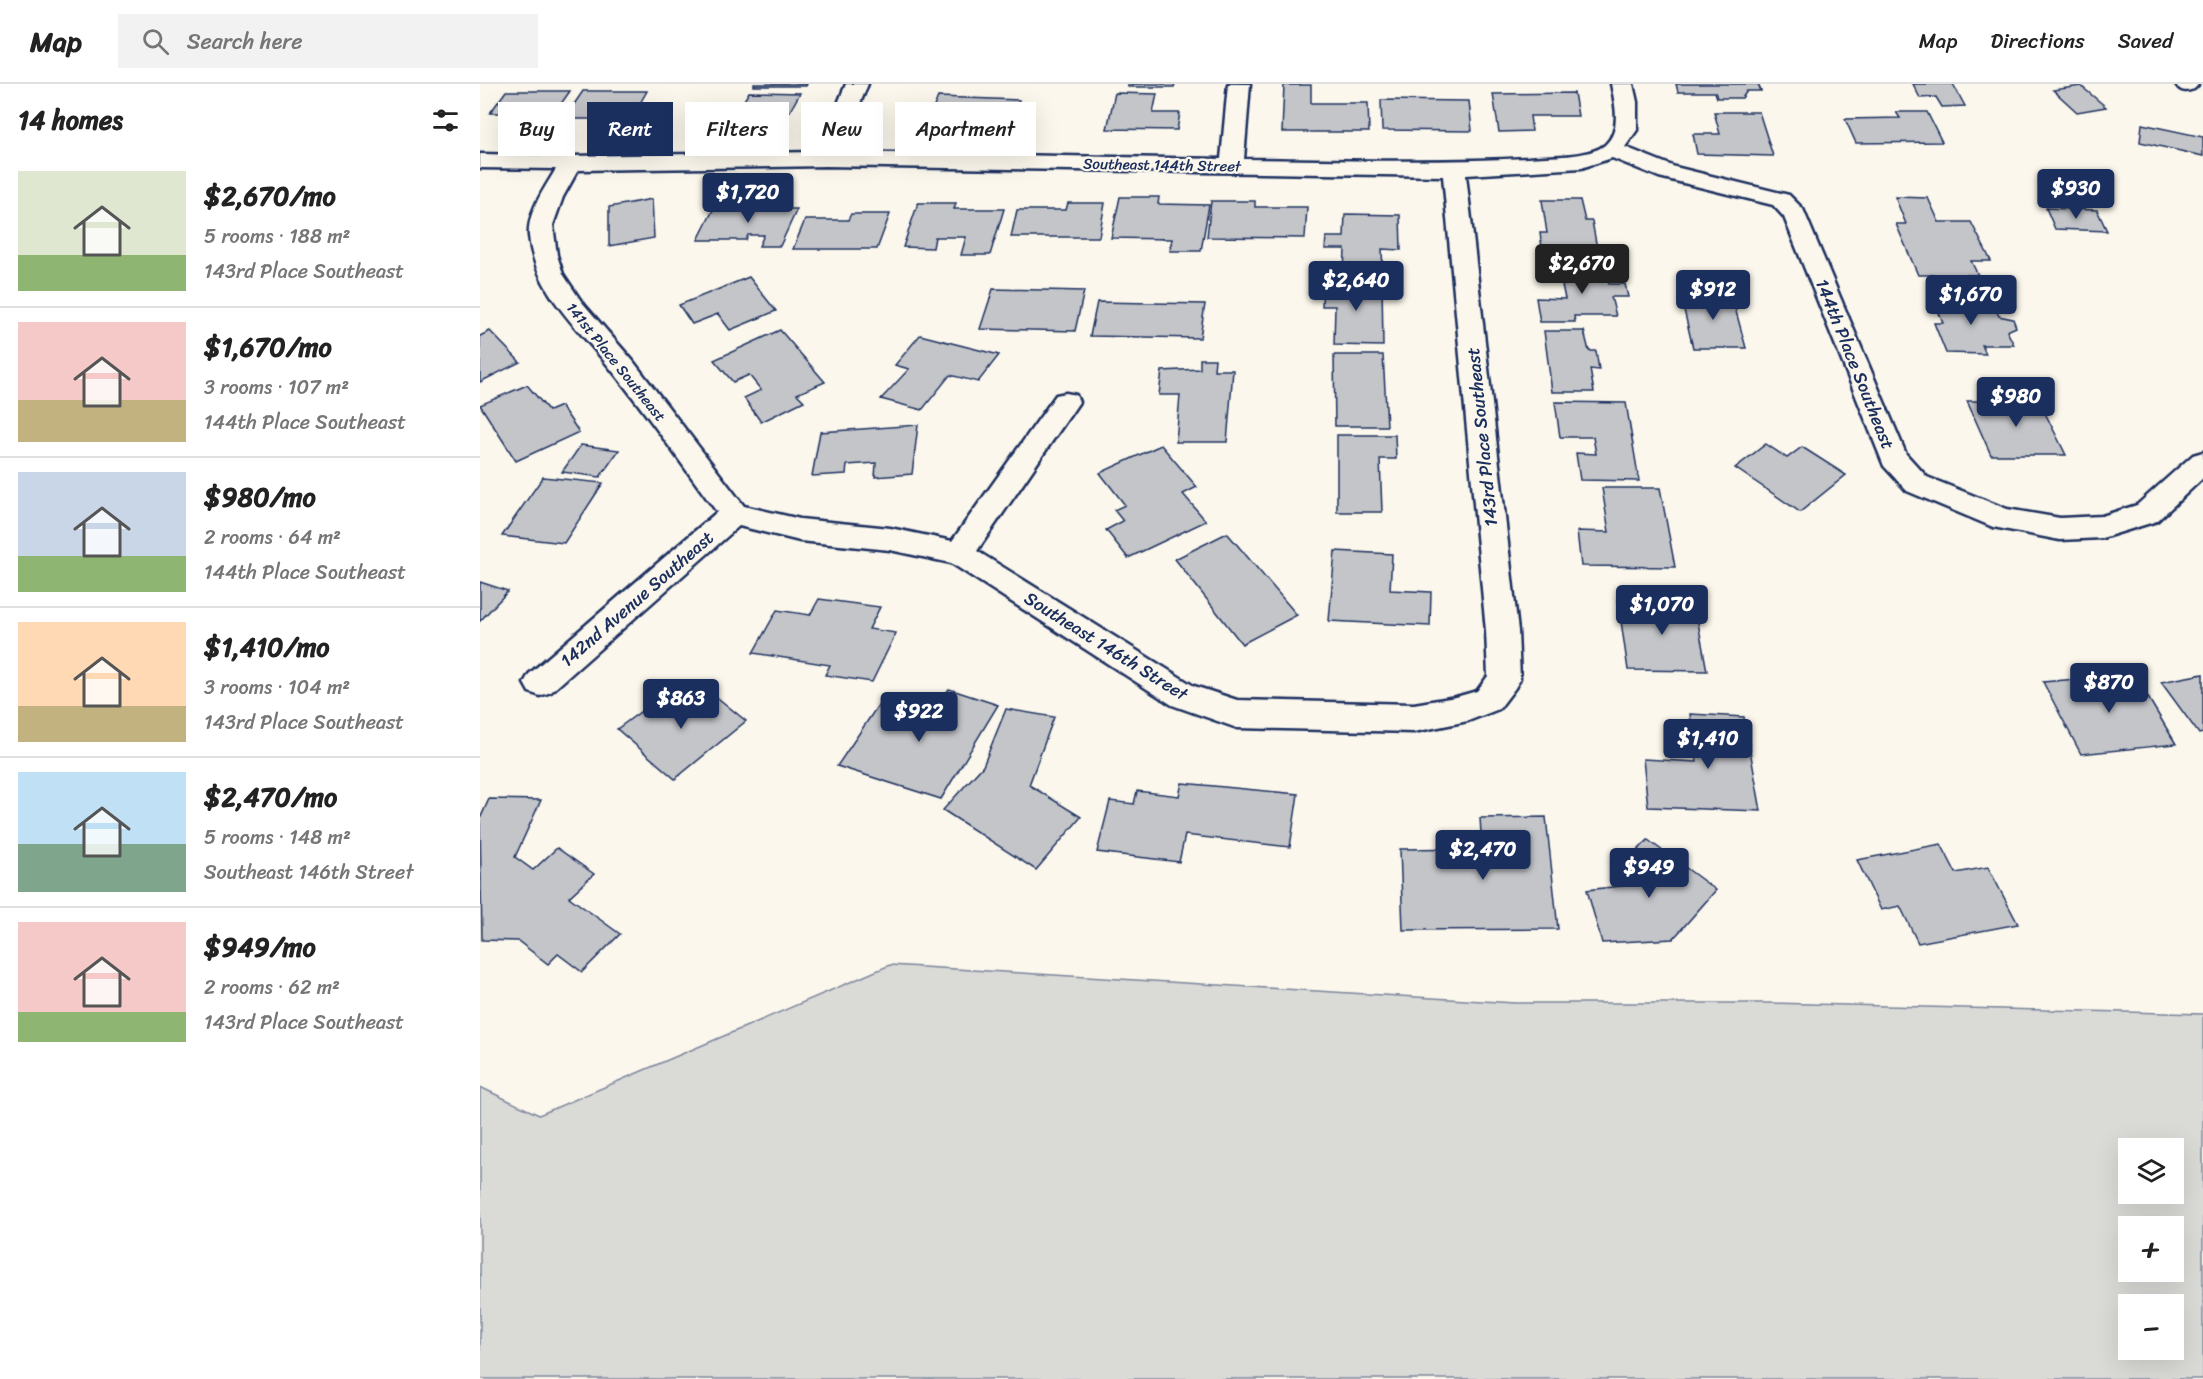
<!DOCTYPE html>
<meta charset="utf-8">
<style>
:root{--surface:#fff;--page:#f2f2f2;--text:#222;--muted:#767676;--line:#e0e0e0;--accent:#1b2f5e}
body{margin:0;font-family:Sriracha,sans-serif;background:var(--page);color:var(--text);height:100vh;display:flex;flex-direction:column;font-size:22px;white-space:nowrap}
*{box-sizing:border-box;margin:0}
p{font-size:20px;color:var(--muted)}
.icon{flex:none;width:33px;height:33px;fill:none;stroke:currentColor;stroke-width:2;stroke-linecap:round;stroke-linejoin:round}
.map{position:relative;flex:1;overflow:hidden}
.drawer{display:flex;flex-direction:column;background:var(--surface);width:480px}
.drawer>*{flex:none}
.banner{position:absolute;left:18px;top:18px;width:570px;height:54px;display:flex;gap:12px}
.controls{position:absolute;left:1638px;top:1054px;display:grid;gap:12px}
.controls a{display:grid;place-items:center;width:66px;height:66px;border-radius:0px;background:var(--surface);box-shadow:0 6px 24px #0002;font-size:30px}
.price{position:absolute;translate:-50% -51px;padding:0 14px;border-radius:6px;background:var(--accent);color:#fff;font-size:20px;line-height:39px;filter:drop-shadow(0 2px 3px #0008)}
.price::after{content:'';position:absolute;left:50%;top:36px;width:18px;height:14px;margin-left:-9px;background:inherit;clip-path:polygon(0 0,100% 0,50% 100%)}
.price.selected{background:#222;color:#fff}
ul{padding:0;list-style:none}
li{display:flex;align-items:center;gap:18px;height:150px;padding:0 18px}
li+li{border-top:2px solid var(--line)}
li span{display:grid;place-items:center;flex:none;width:168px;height:120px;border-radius:0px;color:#555}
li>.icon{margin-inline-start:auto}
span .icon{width:72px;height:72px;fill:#fffc;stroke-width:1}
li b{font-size:26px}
h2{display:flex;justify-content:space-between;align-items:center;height:72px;padding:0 18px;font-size:26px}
.tag{padding:0 21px;border-radius:0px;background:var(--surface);box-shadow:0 6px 24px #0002;font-size:21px;line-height:54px}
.tag.selected{background:var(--accent);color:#fff}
header{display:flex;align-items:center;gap:36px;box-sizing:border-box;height:84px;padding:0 30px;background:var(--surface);border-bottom:2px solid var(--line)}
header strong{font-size:28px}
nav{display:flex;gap:33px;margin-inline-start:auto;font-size:21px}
.search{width:420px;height:54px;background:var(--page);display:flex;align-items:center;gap:15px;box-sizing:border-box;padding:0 21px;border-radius:0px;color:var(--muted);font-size:22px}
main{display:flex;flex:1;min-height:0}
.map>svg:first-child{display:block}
.green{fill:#dadad7;stroke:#7a849a;stroke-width:1.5;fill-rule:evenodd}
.building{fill:#c3c5c9;stroke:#1b2f5e;stroke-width:1.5}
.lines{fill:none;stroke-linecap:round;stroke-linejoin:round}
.minor-casing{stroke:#1b2f5e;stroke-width:5}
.minor{fill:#fbf7ec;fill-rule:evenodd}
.labels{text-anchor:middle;stroke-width:4.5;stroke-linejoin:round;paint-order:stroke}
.far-street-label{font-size:15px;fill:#1b2f5e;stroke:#fbf7ec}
.street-label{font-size:18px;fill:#1b2f5e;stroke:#fbf7ec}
</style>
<header>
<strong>Map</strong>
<div class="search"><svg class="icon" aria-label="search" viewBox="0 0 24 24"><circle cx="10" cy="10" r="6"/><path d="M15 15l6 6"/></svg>Search here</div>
<nav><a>Map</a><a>Directions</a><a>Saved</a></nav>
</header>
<main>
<section class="drawer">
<h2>14 homes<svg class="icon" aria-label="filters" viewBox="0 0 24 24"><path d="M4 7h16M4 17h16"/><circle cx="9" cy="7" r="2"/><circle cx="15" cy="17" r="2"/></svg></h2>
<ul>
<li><span style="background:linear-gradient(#dfe7d0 70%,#8fb573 0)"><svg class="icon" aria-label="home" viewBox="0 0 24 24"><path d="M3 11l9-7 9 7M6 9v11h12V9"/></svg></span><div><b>$2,670/mo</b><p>5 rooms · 188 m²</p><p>143rd Place Southeast</p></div></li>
<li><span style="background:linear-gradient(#f6c9c9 65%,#c2b280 0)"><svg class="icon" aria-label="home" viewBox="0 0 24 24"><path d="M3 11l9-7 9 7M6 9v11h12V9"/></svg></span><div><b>$1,670/mo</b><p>3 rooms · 107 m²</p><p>144th Place Southeast</p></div></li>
<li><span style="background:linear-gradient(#c9d6e8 70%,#8fb573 0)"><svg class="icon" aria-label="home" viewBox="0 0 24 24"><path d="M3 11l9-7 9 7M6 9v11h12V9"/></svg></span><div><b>$980/mo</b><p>2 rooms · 64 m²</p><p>144th Place Southeast</p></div></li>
<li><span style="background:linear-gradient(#ffd9b3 70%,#c2b280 0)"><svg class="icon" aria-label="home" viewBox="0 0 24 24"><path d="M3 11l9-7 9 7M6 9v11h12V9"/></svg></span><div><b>$1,410/mo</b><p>3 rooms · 104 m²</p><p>143rd Place Southeast</p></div></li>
<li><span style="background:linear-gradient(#bfe0f5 60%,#7fa58c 0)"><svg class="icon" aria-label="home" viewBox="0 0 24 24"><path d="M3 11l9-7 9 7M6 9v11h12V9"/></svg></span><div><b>$2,470/mo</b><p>5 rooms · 148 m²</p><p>Southeast 146th Street</p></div></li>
<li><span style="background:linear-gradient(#f6c9c9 75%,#8fb573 0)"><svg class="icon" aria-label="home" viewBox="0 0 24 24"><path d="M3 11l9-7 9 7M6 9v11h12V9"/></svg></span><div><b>$949/mo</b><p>2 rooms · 62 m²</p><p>143rd Place Southeast</p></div></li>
</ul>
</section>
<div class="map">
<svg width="1723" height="1295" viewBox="0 0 1723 1295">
<rect width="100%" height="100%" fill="#fbf7ec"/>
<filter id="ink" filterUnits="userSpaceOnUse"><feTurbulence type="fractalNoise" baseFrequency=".0167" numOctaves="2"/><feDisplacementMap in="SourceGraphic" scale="12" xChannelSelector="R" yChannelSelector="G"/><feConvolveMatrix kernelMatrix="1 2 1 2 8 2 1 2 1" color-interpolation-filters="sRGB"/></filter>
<g filter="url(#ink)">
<path class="green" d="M410,881l625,38h253l435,11v365h-1723v-292l59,28zM1648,1065h46v45h-46zM1648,1143h46v45h-46zM1648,1221h46v45h-46z"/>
<g class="building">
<polygon points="274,0 327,0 326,2 274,2"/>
<polygon points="648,0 695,0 694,3 648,3"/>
<polygon points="1196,0 1278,0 1281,7 1267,7 1262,14 1237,14 1235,8 1198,8"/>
<polygon points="1433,0 1473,0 1485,22 1462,23 1456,13 1440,14"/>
<polygon points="804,1 831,1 831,19 888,19 889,48 802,48"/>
<polygon points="1601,2 1626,23 1597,28 1573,6"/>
<polygon points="26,7 90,7 69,37 35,37 41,29 10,29"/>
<polygon points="103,7 167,7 155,28 120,27 115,35 84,35"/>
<polygon points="269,8 320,9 310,27 298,27 289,44 248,43"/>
<polygon points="635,9 677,10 673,29 700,29 697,46 627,45"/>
<polygon points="1094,9 1098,32 1050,32 1052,47 1019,48 1013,10"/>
<polygon points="458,13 539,16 530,39 448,37"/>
<polygon points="901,16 989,17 992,47 902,46"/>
<polygon points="1234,28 1279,28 1293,72 1217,70 1213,50 1240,50"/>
<polygon points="1416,28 1447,28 1462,58 1376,59 1365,35 1420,34"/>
<polygon points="1662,40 1723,53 1723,72 1660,58"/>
<polygon points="640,113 679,113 678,120 729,121 721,167 690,167 692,155 631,154"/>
<polygon points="1415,113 1448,114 1459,138 1491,138 1511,177 1491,177 1498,191 1438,191 1416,140 1426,140"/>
<polygon points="172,115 174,154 129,162 129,123"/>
<polygon points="1062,116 1100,116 1105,137 1112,137 1118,170 1063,170 1060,149 1067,149"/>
<polygon points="731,117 775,117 775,123 827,123 825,154 727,153"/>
<polygon points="438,119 476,119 474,125 524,125 510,171 481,171 486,153 455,153 453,164 423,163"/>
<polygon points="588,119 625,119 619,153 531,153 537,126 586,126"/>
<polygon points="236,120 282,120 280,125 317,125 300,162 279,162 284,151 268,151 266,156 218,156"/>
<polygon points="1566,124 1617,126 1627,147 1575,145"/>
<polygon points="371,130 410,130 397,165 313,165 325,136 368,136"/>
<polygon points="865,130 920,131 921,166 902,165 903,190 864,189 865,165 845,165 846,153 864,153"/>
<polygon points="1084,178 1124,178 1129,200 1145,200 1148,213 1131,213 1136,232 1094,232 1095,238 1060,238 1056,214 1085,215 1082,201 1088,200"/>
<polygon points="269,193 296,227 250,246 238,230 212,240 199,221"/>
<polygon points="843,198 902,199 903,262 854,261 855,222 842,222"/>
<polygon points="513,205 604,207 595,247 500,245"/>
<polygon points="1200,209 1251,209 1266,264 1213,264"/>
<polygon points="1457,211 1483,212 1488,221 1514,222 1519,232 1533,235 1536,243 1527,247 1534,261 1502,261 1506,270 1466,269 1454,239 1463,239 1456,222 1462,222"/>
<polygon points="617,218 725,220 720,254 610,252"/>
<polygon points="300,246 345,298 317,310 324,317 281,338 264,314 281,306 269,291 253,298 234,276"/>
<polygon points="10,247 40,278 0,298 0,252"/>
<polygon points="1064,247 1104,247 1109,267 1116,267 1119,286 1110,285 1114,308 1072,308"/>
<polygon points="440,251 519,271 498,298 470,291 442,326 401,315 429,285 415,281"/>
<polygon points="854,271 903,271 907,342 855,342"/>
<polygon points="720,275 735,275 734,286 753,286 747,358 696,358 700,311 679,311 682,287 720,285"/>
<polygon points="47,301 69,327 81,322 99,348 36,377 0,321"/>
<polygon points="1487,317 1559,317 1586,371 1511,371"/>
<polygon points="1075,318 1146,319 1159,397 1100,396 1096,369 1116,370 1113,353 1080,353"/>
<polygon points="438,341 432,390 395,393 396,379 367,381 366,390 332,392 340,348"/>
<polygon points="857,351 915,351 916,375 900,375 902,428 857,428"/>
<polygon points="1286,360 1307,374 1322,363 1366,391 1320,428 1255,384"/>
<polygon points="101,361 139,366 120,393 82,388"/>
<polygon points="681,361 717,403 703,410 726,437 648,474 626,446 643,437 634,426 645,421 620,389"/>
<polygon points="63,393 123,399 84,459 22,452"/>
<polygon points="1122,404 1180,404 1195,483 1101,482 1097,447 1129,448"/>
<polygon points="747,449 817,531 762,560 695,475"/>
<polygon points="855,467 912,470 910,506 951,508 950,542 849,537"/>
<polygon points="0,498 28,507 0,537"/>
<polygon points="339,515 400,523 389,545 416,549 392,598 345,591 350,581 273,569 297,526 330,531"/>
<polygon points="1138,516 1214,517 1227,587 1148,586"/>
<polygon points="1654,590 1696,660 1601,670 1563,598"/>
<polygon points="1723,590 1723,649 1719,650 1681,598"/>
<polygon points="469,605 518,621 461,715 357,682 403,614 452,630"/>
<polygon points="228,606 266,637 195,695 137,645 186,609 205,624"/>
<polygon points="526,625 574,633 549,701 601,733 556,786 463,726 503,682"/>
<polygon points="1210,630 1264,633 1281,727 1168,723 1163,675 1217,678"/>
<polygon points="702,699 818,710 810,763 705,751 699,778 617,768 630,717 654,720 657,707 699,712"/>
<polygon points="9,715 61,716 35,773 53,786 77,764 114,790 89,813 140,850 102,888 78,870 68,880 38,857 2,856 0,735"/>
<polygon points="1066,733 1078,845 923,846 920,765 1002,764 1000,734"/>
<polygon points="1168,756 1236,806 1193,855 1122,859 1107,806 1149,801 1153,796 1136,788"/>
<polygon points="1461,760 1476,789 1508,783 1538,840 1438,859 1420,822 1401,826 1377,776"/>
</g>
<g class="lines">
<defs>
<g id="minor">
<path d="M366,0h22l-28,68 381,7 7,-75h22l-6,75c95,1 190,4 284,-1 21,-2 61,0 77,-13 17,-15 10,-42 6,-61h22l4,18v28l-12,17 50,20 114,28 14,14 103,245 21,23 80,32 53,9 42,-2 35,-11 56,-50 10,-3v26l-46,43 -55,17 -42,2 -67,-13 -86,-36 -23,-25 -100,-249 -11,-12 -114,-28 -47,-19 -31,10 -115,7 52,456 2,48 -5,9 -16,21 -31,12 -54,11 -177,-4 -65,-23 -221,-142 -61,-13 -90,-9 -61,-15 -188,166 -11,4 -11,-4 -5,-9 5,-9 188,-162c-34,-46 -67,-94 -103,-139 -33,-43 -79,-79 -85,-137 -2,-23 15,-47 27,-67l-76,-1v-14l91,2 247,-4zM346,82l617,10 43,455 2,45 -11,15 -21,6 -42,7 -177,-4 -43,-14 -217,-135 102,-149 -3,-7 -10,-2 -10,2 -104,146 -62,-13 -90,-9 -56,-13 -111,-145 -52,-60 -18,-27 -6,-19 -4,-30 10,-28 15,-27z"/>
<path d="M1695,0h22l1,1 -4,4c-8,3 -13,3 -19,-5z"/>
</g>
</defs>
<use href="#minor" class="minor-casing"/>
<use href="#minor" class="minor"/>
</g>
</g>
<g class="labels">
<g class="far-street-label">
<text transform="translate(682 81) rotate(1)" y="5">Southeast 144th Street</text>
<text transform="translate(136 278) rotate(51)" y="5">141st Place Southeast</text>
</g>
<g class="street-label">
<text transform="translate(1375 280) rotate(68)" y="6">144th Place Southeast</text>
<text transform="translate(1002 353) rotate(-96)" y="6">143rd Place Southeast</text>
<text transform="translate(157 515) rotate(-41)" y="6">142nd Avenue Southeast</text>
<text transform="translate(626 562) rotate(32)" y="6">Southeast 146th Street</text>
</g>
</g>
</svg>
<div class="controls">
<a><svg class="icon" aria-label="layers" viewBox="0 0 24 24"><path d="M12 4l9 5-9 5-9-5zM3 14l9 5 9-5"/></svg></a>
<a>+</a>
<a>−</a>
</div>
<b class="price" style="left:1596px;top:136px">$930</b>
<b class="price" style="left:268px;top:140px">$1,720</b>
<b class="price selected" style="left:1102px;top:211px">$2,670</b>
<b class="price" style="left:876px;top:228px">$2,640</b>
<b class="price" style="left:1233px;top:237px">$912</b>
<b class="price" style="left:1491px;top:242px">$1,670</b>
<b class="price" style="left:1536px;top:344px">$980</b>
<b class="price" style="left:1182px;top:552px">$1,070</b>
<b class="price" style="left:1629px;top:630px">$870</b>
<b class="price" style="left:201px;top:646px">$863</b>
<b class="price" style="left:439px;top:659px">$922</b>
<b class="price" style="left:1228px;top:686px">$1,410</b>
<b class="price" style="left:1003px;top:797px">$2,470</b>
<b class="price" style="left:1169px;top:815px">$949</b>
<div class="banner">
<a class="tag">Buy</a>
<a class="tag selected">Rent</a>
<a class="tag">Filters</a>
<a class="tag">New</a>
<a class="tag">Apartment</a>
</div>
</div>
</main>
